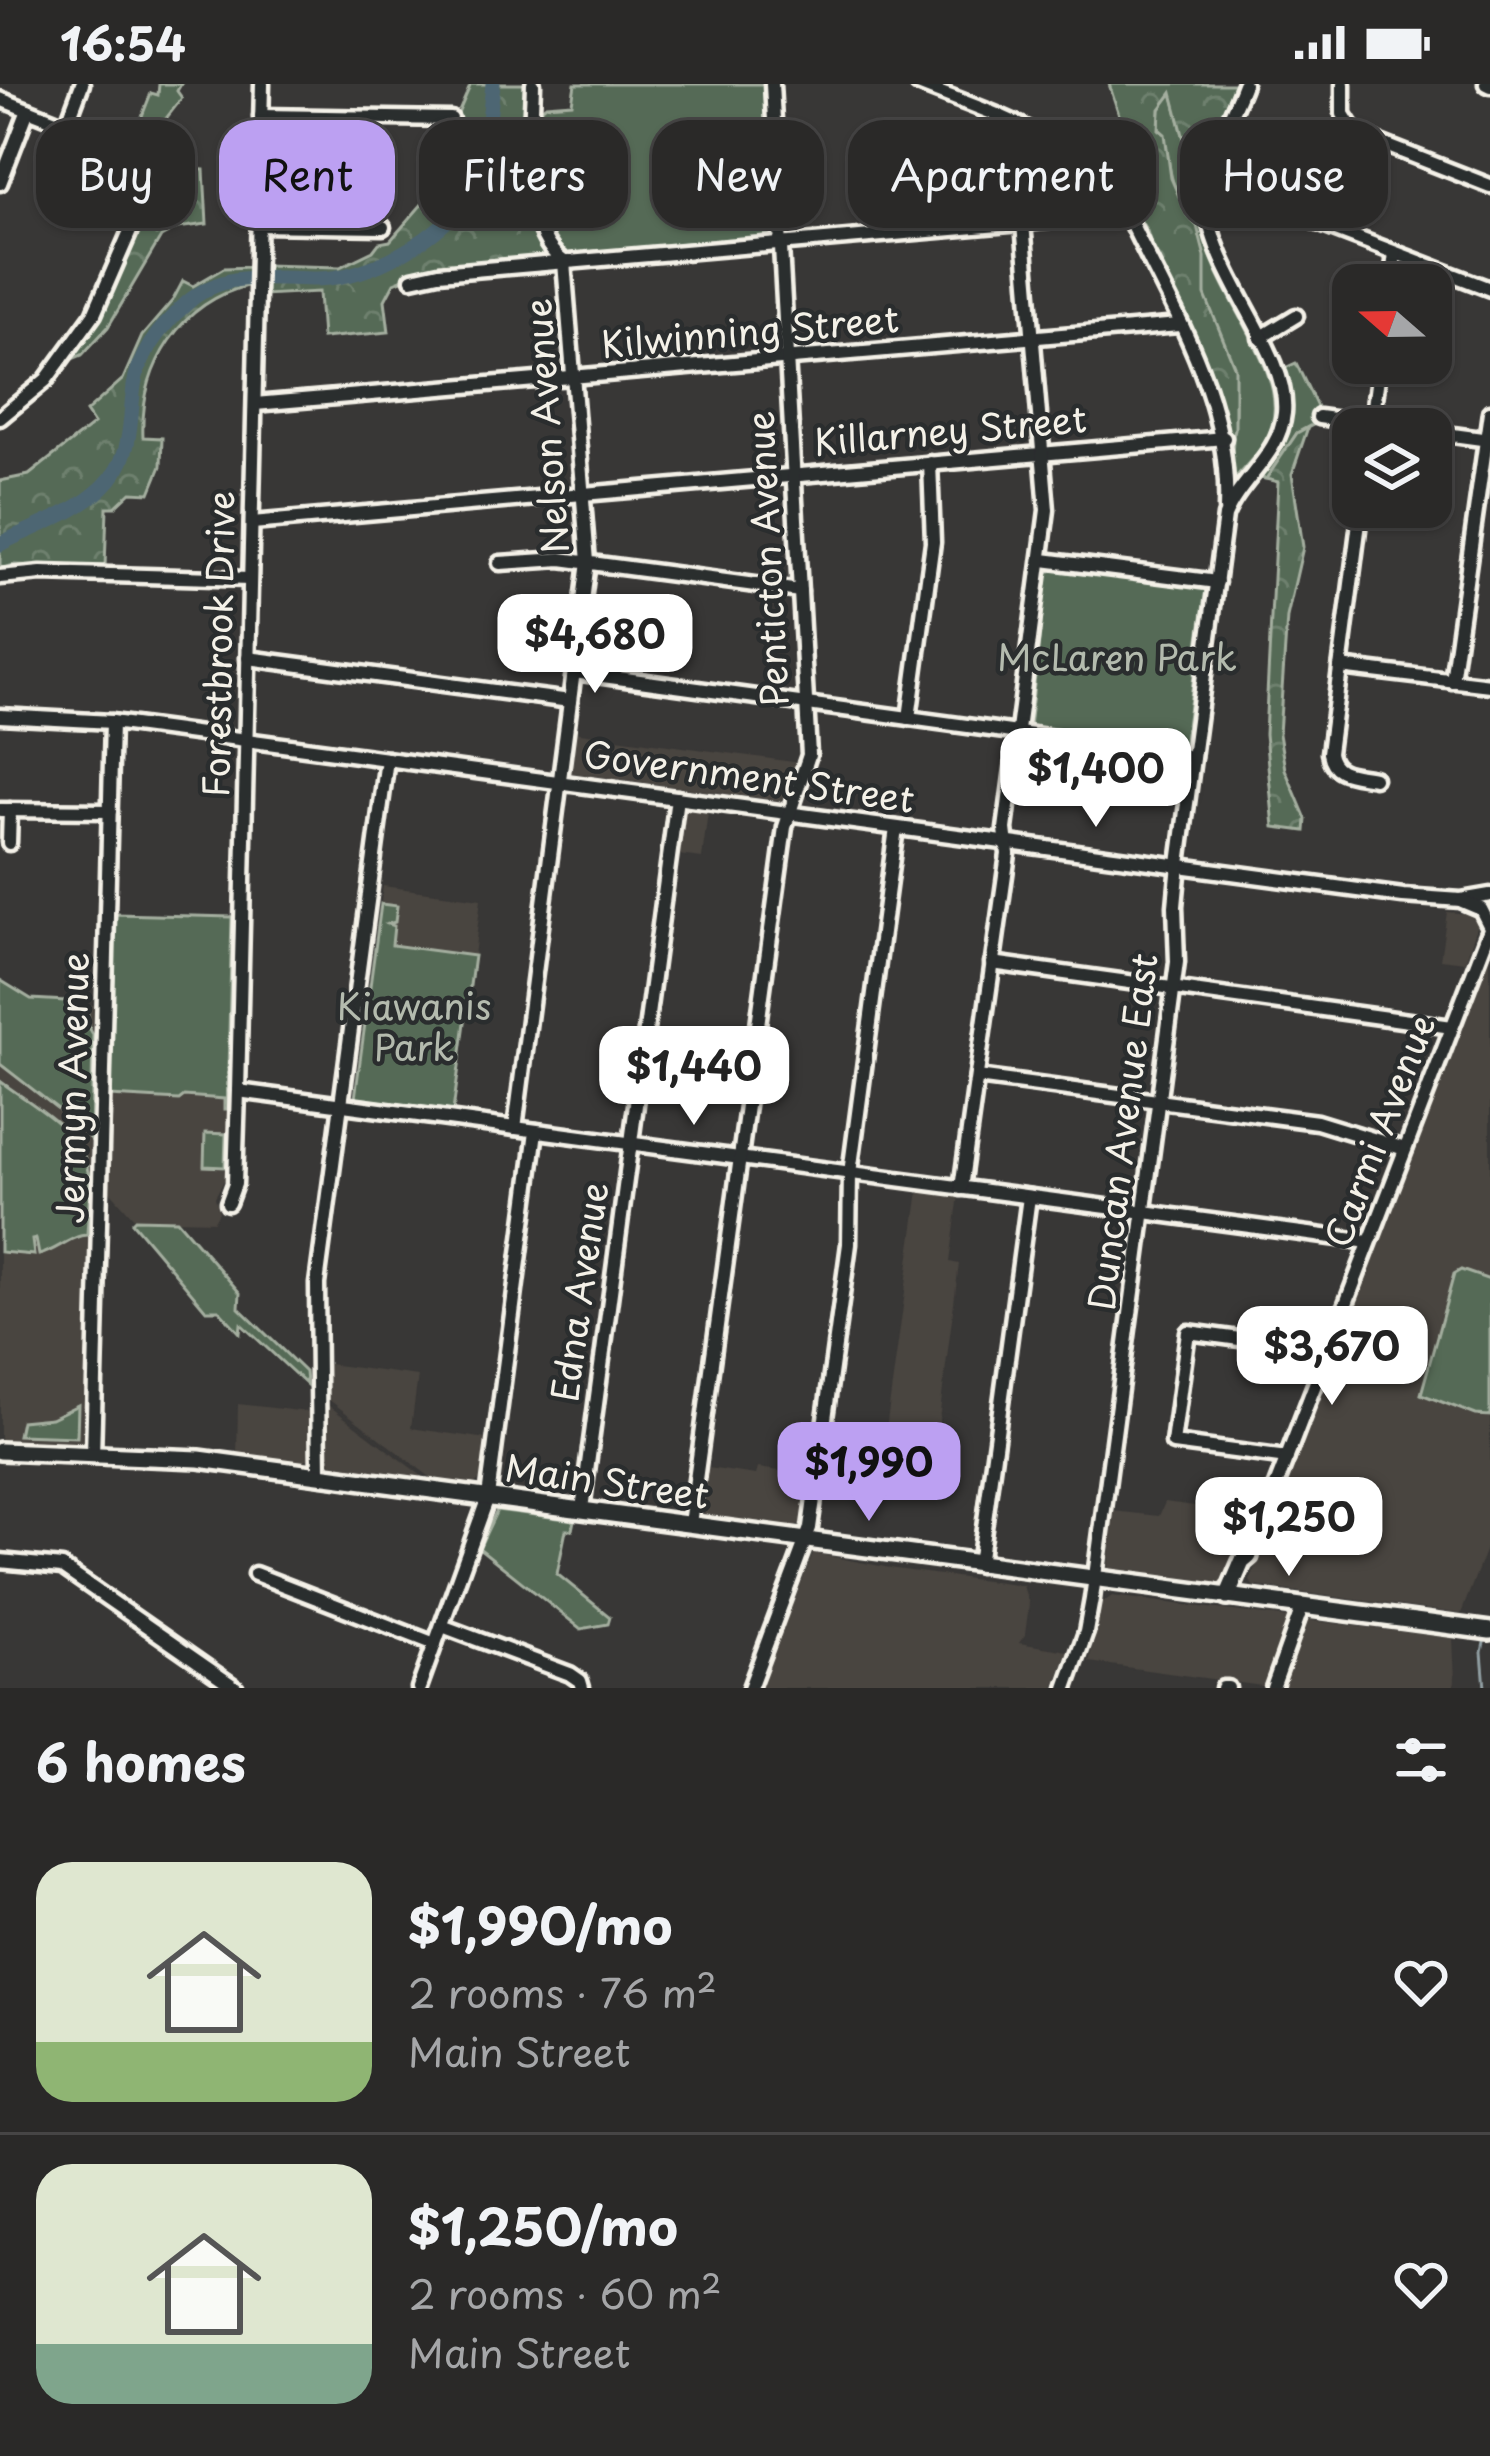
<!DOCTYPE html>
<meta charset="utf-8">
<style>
:root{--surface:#2a2928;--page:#323130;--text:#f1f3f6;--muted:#a5a6a8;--line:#464545;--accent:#bca0f2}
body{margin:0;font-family:"Playpen Sans",sans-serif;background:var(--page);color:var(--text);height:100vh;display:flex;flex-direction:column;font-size:45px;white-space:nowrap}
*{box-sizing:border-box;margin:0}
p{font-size:39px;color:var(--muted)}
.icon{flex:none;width:66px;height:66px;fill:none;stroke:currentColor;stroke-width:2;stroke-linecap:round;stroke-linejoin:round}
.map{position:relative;height:1604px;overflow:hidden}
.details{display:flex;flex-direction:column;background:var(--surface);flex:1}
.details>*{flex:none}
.guide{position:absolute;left:36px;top:36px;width:1419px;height:108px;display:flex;gap:24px}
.needle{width:78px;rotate:290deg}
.buttons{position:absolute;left:1332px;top:180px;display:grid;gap:24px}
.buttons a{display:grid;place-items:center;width:120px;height:120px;border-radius:24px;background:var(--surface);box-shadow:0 3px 9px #0004,0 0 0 3px var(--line);font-size:60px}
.price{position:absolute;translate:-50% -102px;padding:0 27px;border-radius:24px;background:#fff;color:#222;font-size:39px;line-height:78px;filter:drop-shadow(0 3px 6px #0008)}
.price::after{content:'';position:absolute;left:50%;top:72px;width:36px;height:27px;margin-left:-18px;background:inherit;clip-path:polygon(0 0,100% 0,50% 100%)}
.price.on{background:var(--accent);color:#111}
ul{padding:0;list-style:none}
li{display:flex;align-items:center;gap:36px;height:300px;padding:0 36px}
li+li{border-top:3px solid var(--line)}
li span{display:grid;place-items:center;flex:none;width:336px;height:240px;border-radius:36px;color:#555}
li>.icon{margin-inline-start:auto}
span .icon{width:144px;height:144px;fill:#fffc;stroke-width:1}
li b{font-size:51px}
h2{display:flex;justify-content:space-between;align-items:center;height:144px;padding:0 36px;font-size:51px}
.pill{padding:0 42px;border-radius:36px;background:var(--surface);box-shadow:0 3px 9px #0004,0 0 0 3px var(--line);font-size:42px;line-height:108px}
.pill.on{background:var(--accent);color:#111}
.status{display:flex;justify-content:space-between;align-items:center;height:84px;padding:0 60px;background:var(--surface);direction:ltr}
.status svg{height:33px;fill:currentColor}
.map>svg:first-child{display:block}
.built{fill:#48443f}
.green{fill:#556a56;stroke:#a4ae9f;stroke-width:3}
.forest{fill:url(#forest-crowns);stroke:#a4ae9f;stroke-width:3}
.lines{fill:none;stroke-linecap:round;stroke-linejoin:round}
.stream{stroke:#909ea2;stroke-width:3}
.river{stroke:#4e6673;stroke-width:15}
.minor-casing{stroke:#f4f1e8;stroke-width:21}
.major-casing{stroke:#f4f1e8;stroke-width:24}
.minor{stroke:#2a2d2e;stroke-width:12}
.major{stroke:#2a2d2e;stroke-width:15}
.labels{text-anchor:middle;stroke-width:9;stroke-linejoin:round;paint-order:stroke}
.street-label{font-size:36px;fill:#f4f1e8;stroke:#2a2d2e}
.park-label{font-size:36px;fill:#b4bbae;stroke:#2a2d2e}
</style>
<div class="status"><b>16:54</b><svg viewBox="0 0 49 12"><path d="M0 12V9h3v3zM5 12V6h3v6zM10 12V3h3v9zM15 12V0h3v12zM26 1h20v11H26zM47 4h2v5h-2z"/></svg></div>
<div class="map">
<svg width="1490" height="1604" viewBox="0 0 1490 1604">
<defs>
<pattern id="forest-crowns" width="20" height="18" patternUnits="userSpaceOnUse" patternTransform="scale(3)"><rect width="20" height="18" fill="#556a56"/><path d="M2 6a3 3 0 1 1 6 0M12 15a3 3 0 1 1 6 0" fill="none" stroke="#6e806e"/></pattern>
</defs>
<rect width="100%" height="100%" fill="#383736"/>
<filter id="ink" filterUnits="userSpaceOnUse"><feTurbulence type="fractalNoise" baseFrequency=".00833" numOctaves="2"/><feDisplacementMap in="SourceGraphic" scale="24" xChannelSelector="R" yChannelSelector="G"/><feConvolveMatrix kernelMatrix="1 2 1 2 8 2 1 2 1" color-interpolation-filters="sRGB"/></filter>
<g filter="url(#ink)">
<g class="built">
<polygon points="573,648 801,679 792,704 781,717 572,689 567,686"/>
<polygon points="685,725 708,728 702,774 678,771"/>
<polygon points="383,802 481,815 474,872 376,859"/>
<polygon points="1447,828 1471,830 1479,837 1465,878 1440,875"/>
<polygon points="115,830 232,833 226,1093 215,1113 219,1128 214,1137 135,1135 108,1105"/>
<polygon points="1490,871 1490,1454 1461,1530 1253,1502 1250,1497"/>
<polygon points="0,896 31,915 94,921 83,1359 0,1357"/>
<polygon points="919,1106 959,1111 950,1178 959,1180 933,1383 887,1379 882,1374"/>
<polygon points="328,1280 418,1292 411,1344 487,1355 481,1395 472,1401 434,1396 324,1312"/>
<polygon points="324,1318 426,1395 332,1381 328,1374"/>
<polygon points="238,1320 308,1328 308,1375 301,1378 237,1370"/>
<polygon points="708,1384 756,1391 758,1384 809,1391 802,1440 793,1443 706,1431 702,1426"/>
<polygon points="1165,1418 1210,1424 1204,1462 1238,1466 1224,1501 1108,1484 1113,1427 1159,1432"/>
<polygon points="813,1469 896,1485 1023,1502 1029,1520 1025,1551 1019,1559 1068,1567 1054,1604 759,1604"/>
<polygon points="1112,1512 1453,1554 1455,1597 1453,1604 1276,1604 1089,1578 1102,1519"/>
</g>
<g class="green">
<polygon points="575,0 766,0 772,151 559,171 534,97 539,27 546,21 572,19"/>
<path d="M1172,8l18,70 12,6c-26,97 90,186 70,257 -6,22 -23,37 -38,54 -6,-31 5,-62 0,-93 -5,-31 -19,-60 -29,-89 -6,-22 2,-43 -7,-65 -6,-17 -19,-32 -25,-50 -6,-16 -4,-41 -14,-53l1,-20z"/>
<path d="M1296,279l22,46 -1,14 -20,10 -31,46 -8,-1c29,-33 40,-66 27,-110z"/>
<polygon points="1054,484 1206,504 1184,664 1029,643 1047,489"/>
<polygon points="381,820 397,822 395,838 388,840 394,842 392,861 474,872 453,1027 355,1014"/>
<polygon points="115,830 232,833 227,1025 224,1025 224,1015 184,1012 179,1016 110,1012"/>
<path d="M0,896l31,19 53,3c7,10 1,22 9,33l-2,105 -20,-21 -71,-55z"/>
<path d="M0,997c26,20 75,46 85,78 8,25 3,50 2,76 -15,0 -31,16 -48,20l-3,-16 -4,1 2,15 -34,-3z"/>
<polygon points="205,1049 226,1050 225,1083 204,1082"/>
<polygon points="135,1135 177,1136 240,1209 239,1224 305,1288 306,1300 241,1240 240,1249 219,1226 206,1226 132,1138"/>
<polygon points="1461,1186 1490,1196 1490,1332 1476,1331 1421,1310 1454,1190"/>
<polygon points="78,1321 77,1353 18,1351 21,1337 51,1334"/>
<polygon points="497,1426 574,1436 572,1446 566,1446 557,1490 610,1533 608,1540 581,1545 479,1464"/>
</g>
<g class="forest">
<polygon points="159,0 181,0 177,7 182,14 164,37 162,58 159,59 160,84 204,86 207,140 177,144 161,153 108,243 82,271 65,278 95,236 144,135 146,120 130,63 151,9 158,11"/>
<polygon points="471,0 526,0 521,64 523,100 545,172 438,181 394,199 385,216 389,248 322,254 319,208 263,211 265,181 340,183 373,167 379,159 390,157 443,96 455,72 454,39"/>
<polygon points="1109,0 1234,0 1202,84 1190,78 1172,9 1160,25 1159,45 1165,50 1171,94 1187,131 1197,142 1205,173 1205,211 1235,284 1235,345 1231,358 1217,308 1154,171 1147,147 1110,90 1123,82 1125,49"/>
<path d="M251,183l-1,18c-70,17 -110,81 -107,152l19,1 -1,28 -11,27 -19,-1 -16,15h-8l-2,61 -91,-3 -14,4v-88l29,-6 65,-51 -8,-12 37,-33 19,-43 31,-36 10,-19 10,5 31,-18z"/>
<polygon points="1308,343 1292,390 1303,463 1287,533 1279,650 1285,685 1306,735 1305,747 1274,743 1265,650 1278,398 1266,395 1297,349"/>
</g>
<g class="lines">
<polyline class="stream" points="1485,1604 1482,1568 1485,1554"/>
<path class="river" d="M0,460c36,-19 72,-28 103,-57 30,-28 26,-64 31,-101 5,-34 28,-61 53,-83 38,-34 83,-24 130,-24 54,-1 126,-41 154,-88 14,-23 19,-79 22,-107"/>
<defs>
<g id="minor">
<path d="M918,0c84,34 156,51 209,130 46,98 104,183 99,295"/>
<polyline points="1343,0 1343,30 1355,49 1490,102"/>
<polyline points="1486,0 1490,2"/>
<polyline points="0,15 119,62 126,70 141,122 94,230 46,296 0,334"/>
<polyline points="261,32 451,35"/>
<polyline points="67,40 82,0"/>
<polyline points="1208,97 1490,205"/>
<polyline points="0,99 28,26"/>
<polyline points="259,141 383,143"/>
<polyline points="412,195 439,189 1127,130"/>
<polyline points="1391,201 1395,169"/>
<polyline points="1260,254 1296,232"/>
<polyline points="255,320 1179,241"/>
<polyline points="1319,333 1407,345"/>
<polyline points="1371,344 1380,279"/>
<polyline points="1431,348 1489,356"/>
<path d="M1361,423l-32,246c4,23 25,21 45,25"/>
<polyline points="252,439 1224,354"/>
<polyline points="1043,476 1217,498"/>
<polyline points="500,479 561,475 800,507"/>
<polyline points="0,493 41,489 250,495"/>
<polyline points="248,574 570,617"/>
<polyline points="1340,583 1490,601"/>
<polyline points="574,588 1193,673"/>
<polyline points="1452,597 1490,328"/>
<polyline points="0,632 112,638 1403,812 1461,816 1490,811"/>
<polyline points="909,634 933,458 930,379"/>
<polyline points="0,726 110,727"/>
<polyline points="9,759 10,726"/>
<polyline points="1462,817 1481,825 1490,843"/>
<polyline points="992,879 1452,943"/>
<polyline points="977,993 1317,1038 1405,1065"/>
<polyline points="238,1007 1369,1158"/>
<path d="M515,1044l73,-566 -24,-300c-45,-32 -32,-128 -31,-178"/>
<polyline points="961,1104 1008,770 1005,745 1047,426 1018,79 1019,41"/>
<polyline points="228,1119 235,1100 238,1007 262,0"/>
<polyline points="93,1372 112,638"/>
<polyline points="1287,1374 1173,1359 1188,1248 1328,1267"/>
<polyline points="319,1390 317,1200 387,675"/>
<polyline points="582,1425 677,714"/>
<polyline points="690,1440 785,743 809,671 772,0"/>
<polyline points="1249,1472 1490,845"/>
<polyline points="0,1477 62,1483 236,1604"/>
<polyline points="979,1481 1029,1113"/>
<polyline points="255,1490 435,1560"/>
<polyline points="442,1542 570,1590 580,1597 582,1604"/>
<polyline points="419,1604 488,1413 536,1047"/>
<polyline points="750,1604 810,1444 849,1160 850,1089 896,744"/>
<path d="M1066,1604l20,-56 6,-33 85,-637 -2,-56 4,-42 46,-348c15,-37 55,-61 59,-103 6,-61 -76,-141 -78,-215 0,-38 25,-79 38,-114"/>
<polyline points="1223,1604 1228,1604"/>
<polyline points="1273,1604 1302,1523"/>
</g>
<g id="major">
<polyline points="0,1367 199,1375 1490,1547"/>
<polyline points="1227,1513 1242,1478 1249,1472"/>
</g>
</defs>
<use href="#minor" class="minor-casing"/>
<use href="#major" class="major-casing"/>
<use href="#minor" class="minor"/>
<use href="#major" class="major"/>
</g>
</g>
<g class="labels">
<g class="street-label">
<text transform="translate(750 248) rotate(-5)" y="13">Kilwinning Street</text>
<text transform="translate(547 342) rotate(-94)" y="13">Nelson Avenue</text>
<text transform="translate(950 347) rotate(-5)" y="13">Killarney Street</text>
<text transform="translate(768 475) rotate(-93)" y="13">Penticton Avenue</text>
<text transform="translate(219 560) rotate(-89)" y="13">Forestbrook Drive</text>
<text transform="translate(749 693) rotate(8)" y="13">Government Street</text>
<text transform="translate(73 1004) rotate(-89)" y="13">Jermyn Avenue</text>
<text transform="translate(1380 1047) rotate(-69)" y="13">Carmi Avenue</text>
<text transform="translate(1123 1048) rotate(-83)" y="13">Duncan Avenue East</text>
<text transform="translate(580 1208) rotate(-82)" y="13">Edna Avenue</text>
<text transform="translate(607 1398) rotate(8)" y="13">Main Street</text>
</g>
<g class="park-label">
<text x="1117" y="587">McLaren Park</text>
<text x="414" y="936">Kiawanis<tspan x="414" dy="41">Park</tspan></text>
</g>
</g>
</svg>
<div class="buttons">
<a><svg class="needle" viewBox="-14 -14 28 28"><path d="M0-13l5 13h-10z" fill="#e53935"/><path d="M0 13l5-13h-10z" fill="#a5a6a8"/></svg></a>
<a><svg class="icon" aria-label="layers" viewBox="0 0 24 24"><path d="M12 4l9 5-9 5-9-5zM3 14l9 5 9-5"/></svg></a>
</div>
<b class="price" style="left:595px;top:612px">$4,680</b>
<b class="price" style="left:1096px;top:746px">$1,400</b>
<b class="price" style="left:694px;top:1044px">$1,440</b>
<b class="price" style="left:1332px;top:1324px">$3,670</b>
<b class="price on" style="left:869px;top:1440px">$1,990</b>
<b class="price" style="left:1289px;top:1495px">$1,250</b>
<div class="guide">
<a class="pill">Buy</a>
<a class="pill on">Rent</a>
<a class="pill">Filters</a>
<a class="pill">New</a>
<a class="pill">Apartment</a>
<a class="pill">House</a>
</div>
</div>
<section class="details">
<h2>6 homes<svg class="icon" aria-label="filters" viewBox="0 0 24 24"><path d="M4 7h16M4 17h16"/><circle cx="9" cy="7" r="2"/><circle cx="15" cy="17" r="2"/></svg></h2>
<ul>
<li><span style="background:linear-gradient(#dfe7d0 75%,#8fb573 0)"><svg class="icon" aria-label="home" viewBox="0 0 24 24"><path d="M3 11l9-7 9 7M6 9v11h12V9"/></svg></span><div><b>$1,990/mo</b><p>2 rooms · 76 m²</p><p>Main Street</p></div><svg class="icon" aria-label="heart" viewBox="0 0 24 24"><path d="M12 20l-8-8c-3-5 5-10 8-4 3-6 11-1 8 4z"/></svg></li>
<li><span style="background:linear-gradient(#dfe7d0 75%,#7fa58c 0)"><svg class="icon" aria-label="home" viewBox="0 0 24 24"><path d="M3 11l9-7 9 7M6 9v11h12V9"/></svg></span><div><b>$1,250/mo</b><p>2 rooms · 60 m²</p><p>Main Street</p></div><svg class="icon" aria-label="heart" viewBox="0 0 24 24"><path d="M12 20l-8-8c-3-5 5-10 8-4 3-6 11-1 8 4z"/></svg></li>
</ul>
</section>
